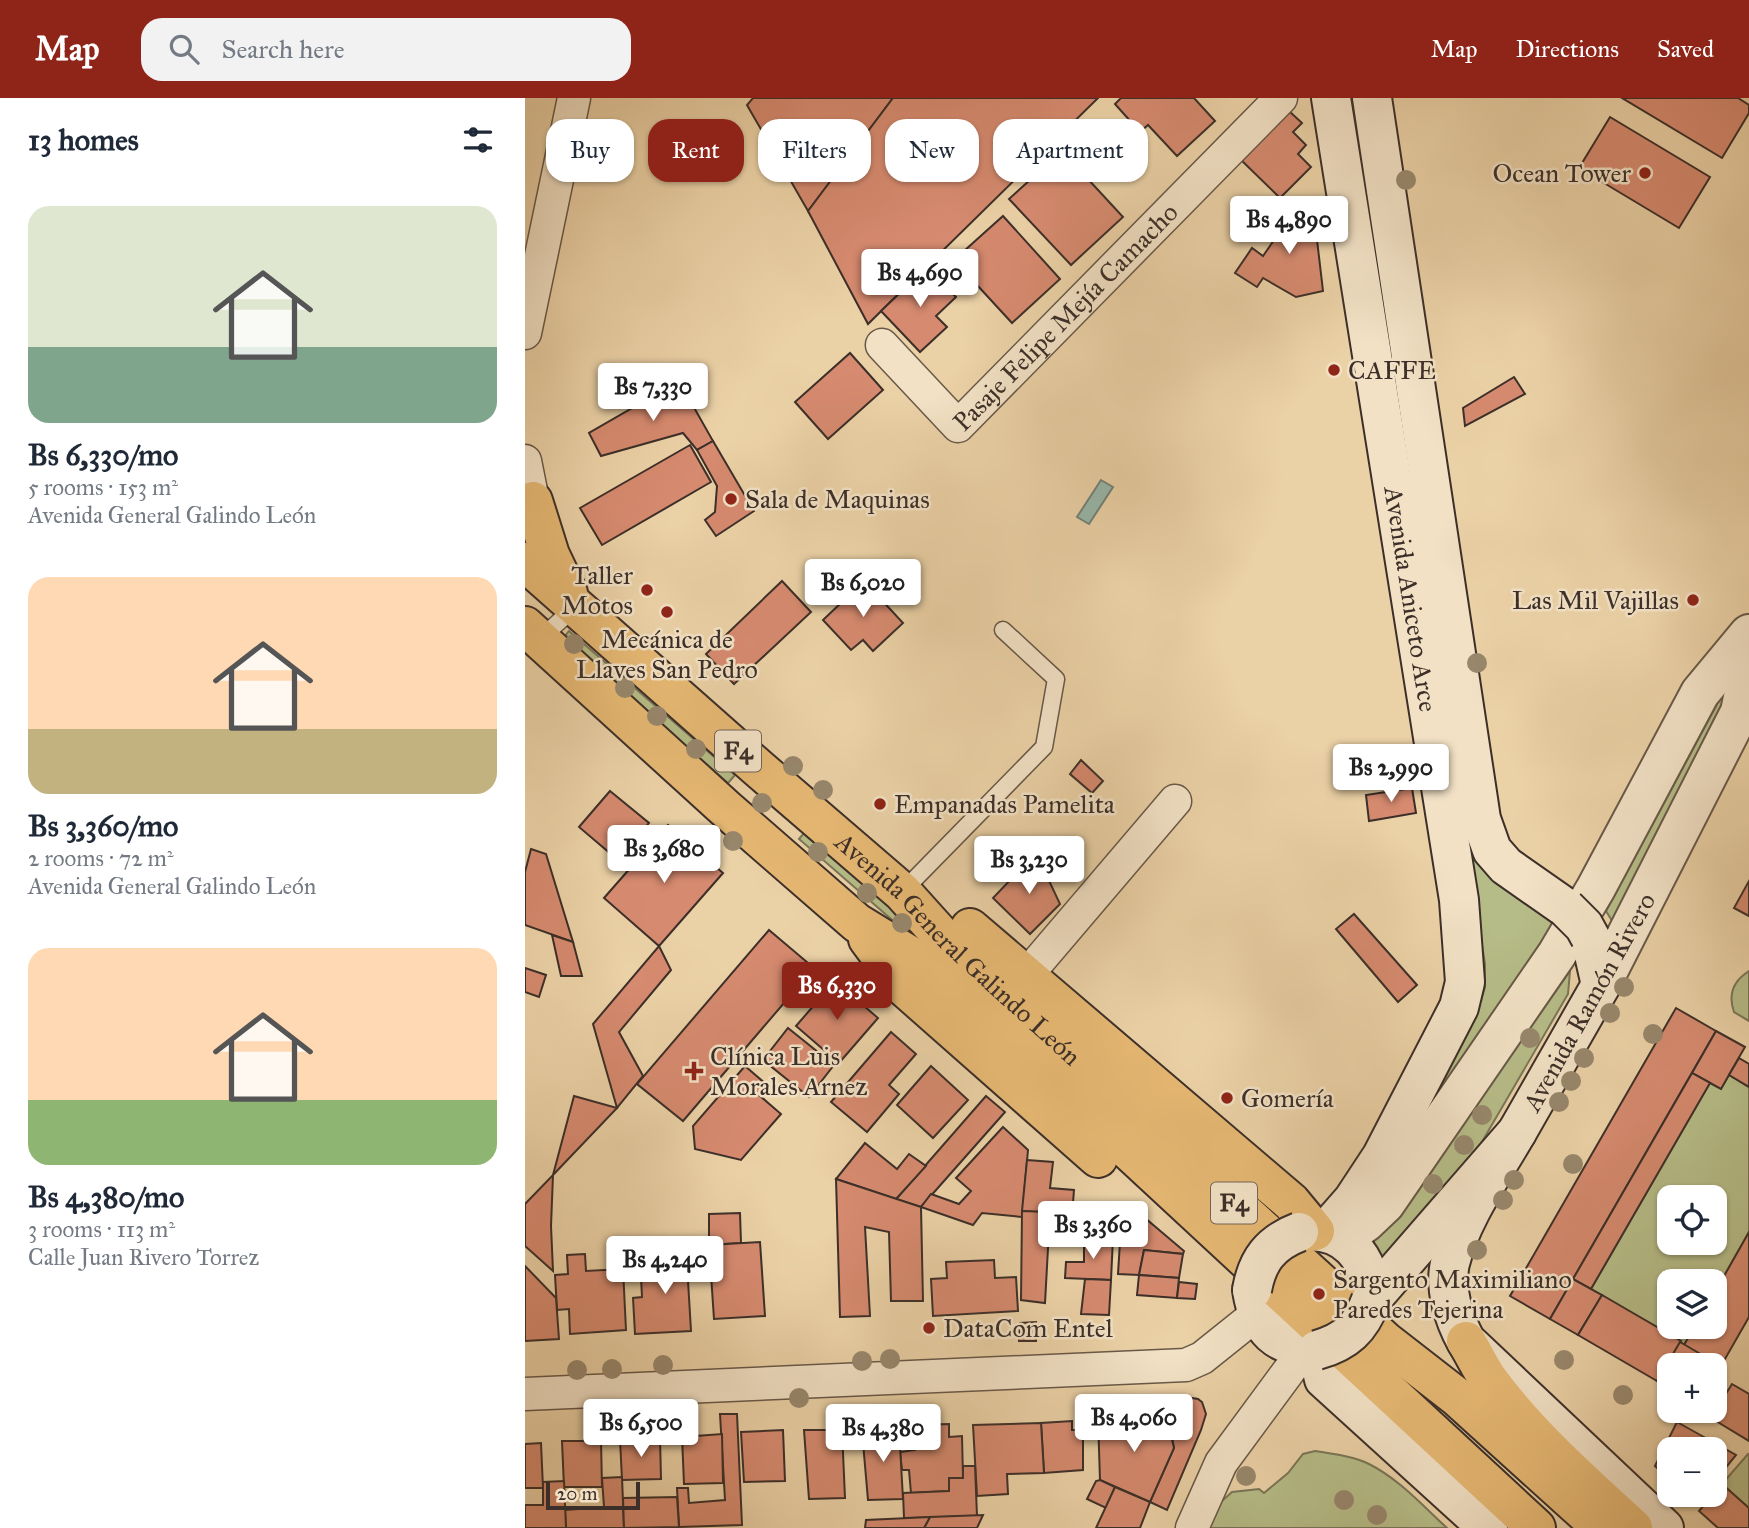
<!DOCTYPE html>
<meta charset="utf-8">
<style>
:root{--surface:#fff;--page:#f2f2f3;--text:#1f2937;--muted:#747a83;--accent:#8f2418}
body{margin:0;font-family:"IM FELL Great Primer",serif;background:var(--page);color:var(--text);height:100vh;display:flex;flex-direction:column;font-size:26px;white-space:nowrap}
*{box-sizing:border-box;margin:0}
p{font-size:23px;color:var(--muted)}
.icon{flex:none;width:38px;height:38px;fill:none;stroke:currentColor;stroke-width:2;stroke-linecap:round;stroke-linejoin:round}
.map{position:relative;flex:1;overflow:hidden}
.side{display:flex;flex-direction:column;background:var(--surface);width:525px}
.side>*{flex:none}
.top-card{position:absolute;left:21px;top:21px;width:665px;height:63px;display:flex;gap:14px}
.tools{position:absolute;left:1132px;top:1087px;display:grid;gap:14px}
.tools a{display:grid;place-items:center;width:70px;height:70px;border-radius:14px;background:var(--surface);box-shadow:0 2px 5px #0004;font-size:35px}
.scale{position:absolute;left:21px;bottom:18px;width:94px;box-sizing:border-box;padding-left:7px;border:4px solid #3c2f29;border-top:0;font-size:19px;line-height:24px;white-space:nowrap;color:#3c2f29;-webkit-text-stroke:5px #f2e1c5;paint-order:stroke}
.price{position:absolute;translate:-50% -60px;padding:0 16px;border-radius:7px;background:#fff;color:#222;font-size:23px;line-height:46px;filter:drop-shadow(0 2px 4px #0008)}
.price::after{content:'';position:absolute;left:50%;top:42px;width:21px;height:16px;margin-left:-10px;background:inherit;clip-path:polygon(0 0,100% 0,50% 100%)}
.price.active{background:var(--accent);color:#fff}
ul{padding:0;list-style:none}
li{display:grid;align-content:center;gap:14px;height:371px;padding:0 28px}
li span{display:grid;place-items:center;height:217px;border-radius:21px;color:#555}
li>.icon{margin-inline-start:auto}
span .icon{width:126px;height:126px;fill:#fffc;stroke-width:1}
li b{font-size:30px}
h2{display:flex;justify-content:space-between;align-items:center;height:84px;padding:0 28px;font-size:30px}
.tag{padding:0 24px;border-radius:21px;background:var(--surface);box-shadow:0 2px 5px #0004;font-size:24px;line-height:63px}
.tag.active{background:var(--accent);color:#fff}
header{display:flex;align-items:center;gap:42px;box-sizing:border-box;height:98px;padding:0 35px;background:var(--accent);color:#fff}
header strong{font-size:33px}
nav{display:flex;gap:38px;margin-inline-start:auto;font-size:24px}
.search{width:490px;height:63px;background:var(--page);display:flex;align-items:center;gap:18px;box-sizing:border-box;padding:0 24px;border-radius:21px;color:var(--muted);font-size:26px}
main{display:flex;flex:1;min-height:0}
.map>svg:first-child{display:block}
.green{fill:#b6bc87;stroke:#797658;stroke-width:2;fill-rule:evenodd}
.water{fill:#98b7ab;stroke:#738177;stroke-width:2}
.building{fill:#d68a6f;stroke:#3c2f29;stroke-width:2}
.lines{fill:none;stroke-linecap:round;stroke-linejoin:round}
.service-casing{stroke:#685848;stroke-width:19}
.minor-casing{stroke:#685848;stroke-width:35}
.tertiary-casing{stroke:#685848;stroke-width:42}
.secondary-casing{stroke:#3c2f29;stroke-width:42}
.trunk-casing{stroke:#3c2f29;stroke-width:42}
.service{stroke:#f2e1c5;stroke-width:16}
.minor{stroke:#f2e1c5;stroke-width:32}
.tertiary{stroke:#f2e1c5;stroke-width:38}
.secondary{stroke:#f2e1c5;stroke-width:38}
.trunk{stroke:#e6b873;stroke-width:38}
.secondary-bridge-casing{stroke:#3c2f29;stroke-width:42;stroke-linecap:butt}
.secondary-bridge{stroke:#f2e1c5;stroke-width:38}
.tree{fill:#98876c}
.poi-dot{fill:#8f2418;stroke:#f2e1c5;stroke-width:2.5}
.labels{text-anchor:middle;stroke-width:5;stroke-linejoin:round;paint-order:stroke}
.shield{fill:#f2e1c5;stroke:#736458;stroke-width:2}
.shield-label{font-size:24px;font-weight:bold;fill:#3c2f29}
.poi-label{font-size:26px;fill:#3c2f29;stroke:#f2e1c5;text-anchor:start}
.street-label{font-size:26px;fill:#3c2f29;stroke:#f2e1c5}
</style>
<header>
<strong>Map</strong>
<div class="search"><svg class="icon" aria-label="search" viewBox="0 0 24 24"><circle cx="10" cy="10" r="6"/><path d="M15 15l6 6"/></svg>Search here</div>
<nav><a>Map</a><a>Directions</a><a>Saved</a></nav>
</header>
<main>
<section class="side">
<h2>13 homes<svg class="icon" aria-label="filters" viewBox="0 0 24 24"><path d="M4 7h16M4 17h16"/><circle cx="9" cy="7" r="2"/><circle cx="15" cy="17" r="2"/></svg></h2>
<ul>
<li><span style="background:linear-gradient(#dfe7d0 65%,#7fa58c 0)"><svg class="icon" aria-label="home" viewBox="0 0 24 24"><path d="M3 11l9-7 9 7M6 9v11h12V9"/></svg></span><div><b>Bs 6,330/mo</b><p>5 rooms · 153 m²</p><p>Avenida General Galindo León</p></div></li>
<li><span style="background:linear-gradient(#ffd9b3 70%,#c2b280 0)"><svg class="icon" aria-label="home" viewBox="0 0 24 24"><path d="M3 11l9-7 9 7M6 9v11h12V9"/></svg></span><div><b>Bs 3,360/mo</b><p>2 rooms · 72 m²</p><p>Avenida General Galindo León</p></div></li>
<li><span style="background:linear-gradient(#ffd9b3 70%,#8fb573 0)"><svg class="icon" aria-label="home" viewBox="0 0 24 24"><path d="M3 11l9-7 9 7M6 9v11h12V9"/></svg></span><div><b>Bs 4,380/mo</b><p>3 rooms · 113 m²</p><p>Calle Juan Rivero Torrez</p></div></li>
</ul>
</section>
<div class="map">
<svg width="1224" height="1430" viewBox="0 0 1224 1430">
<rect width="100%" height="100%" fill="#ebd1a6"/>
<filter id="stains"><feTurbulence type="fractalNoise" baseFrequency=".00286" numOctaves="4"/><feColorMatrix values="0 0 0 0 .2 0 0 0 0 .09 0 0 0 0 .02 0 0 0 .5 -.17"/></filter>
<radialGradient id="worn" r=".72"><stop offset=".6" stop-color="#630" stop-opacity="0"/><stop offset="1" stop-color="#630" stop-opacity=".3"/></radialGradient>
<g class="green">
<polygon points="824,0 831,0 943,728 1031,826 874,1062 956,903 960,889 960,866"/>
<polygon points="44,533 210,677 203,685 37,542"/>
<polygon points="1197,597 1202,611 1092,831 1081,813"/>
<polygon points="279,735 386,827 388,835 381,834 274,741"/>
<polygon points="1045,873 1043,896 947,1061 856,1164 840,1141 912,1062"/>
<path d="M1224,873v50l-15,-9c-6,-17 -1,-31 15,-41z"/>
<path d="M1204,977l20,12v145l-34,60v-11h-46v45l26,1 -11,18 -4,-3v-2l-89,-51 119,-206 11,6zM1144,1099h46v45h-46z"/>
<path d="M790,1353c18,3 37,5 54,13 30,15 54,42 78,64h-247l6,-13 26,-23 27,-3 5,4 24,-20 15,-19z"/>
<polygon points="1223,1356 1224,1357 1224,1410 1197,1386"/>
</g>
<polygon class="water" points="576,382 588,389 564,426 552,419"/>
<g class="building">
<polygon points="228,0 368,0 283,113 222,7"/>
<polygon points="368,0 573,0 343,226 283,113"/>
<polygon points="596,0 669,0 690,23 652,58 623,27 615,34 590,6"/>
<polygon points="1097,0 1213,0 1224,7 1224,15 1197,60"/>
<polygon points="764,13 777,25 768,34 781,47 773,56 786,69 755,100 710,56"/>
<polygon points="1085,19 1185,79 1154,130 1054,70"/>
<polygon points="537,53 598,119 546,167 484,101"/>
<polygon points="787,99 798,193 771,199 738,180 732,189 710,175 727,150 738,158 778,100"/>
<polygon points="478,118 535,181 487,225 429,162"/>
<polygon points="402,169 431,199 411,218 422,229 395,254 356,213"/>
<polygon points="325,255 358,292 303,341 270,304"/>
<polygon points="989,279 1000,296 940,328 938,310"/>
<polygon points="154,283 188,343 172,352 158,335 76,358 64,335"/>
<polygon points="188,343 229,413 191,438 180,422 190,414 192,388 172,352"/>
<polygon points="165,347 186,384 77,447 55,410"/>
<polygon points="257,483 286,514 209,586 181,556"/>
<polygon points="339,483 378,525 348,553 338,542 326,552 298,522"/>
<polygon points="556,662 578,683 567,695 545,676"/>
<polygon points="887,690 891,715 844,723 841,697"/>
<polygon points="85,693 124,725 93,762 54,729"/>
<polygon points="143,727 198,775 134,848 79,800"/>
<polygon points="6,751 21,756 48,844 0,827 0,774"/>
<polygon points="511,755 535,806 505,836 468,800"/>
<polygon points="1224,783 1224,818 1209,810"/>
<polygon points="829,816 892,887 873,904 811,831"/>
<polygon points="244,832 289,870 158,1023 112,986"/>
<polygon points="27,837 48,844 57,878 36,878"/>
<polygon points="134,848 146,872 94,934 118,978 92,1010 68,926"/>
<polygon points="0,870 21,877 14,899 0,894"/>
<polygon points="310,883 353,920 314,965 271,928"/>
<polygon points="1151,910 1191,933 1025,1221 985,1198"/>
<polygon points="263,930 309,967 284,999 238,962"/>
<polygon points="1191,933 1220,949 1196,991 1167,975"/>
<polygon points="366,934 391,956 364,987 374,996 342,1034 306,1004"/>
<polygon points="1214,960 1224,966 1224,989 1204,977"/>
<polygon points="220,968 242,987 234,997 256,1016 216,1062 170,1051 168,1028"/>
<polygon points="406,968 443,1002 408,1040 372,1007"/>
<polygon points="1167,975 1185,985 1066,1191 1048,1181"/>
<polygon points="49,998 92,1010 28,1077"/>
<polygon points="461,998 480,1014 396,1109 371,1101"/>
<polygon points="478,1029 503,1052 497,1119 457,1115 448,1127 396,1109 406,1096 434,1106 446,1093 431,1080"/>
<polygon points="340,1045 372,1071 384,1056 401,1068 371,1101 311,1081"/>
<polygon points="502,1062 528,1064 525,1090 549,1092 547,1117 497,1113"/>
<polygon points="28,1077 26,1128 28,1173 0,1148 0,1106"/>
<polygon points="311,1081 396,1109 398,1203 366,1203 364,1134 340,1129 345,1218 315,1219"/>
<polygon points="497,1113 525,1114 520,1205 496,1202"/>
<polygon points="215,1115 216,1145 184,1147 184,1116"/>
<polygon points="620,1120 659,1153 658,1156 619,1152 614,1177 593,1176 595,1144"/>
<polygon points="1224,1134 1224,1219 1196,1268 1159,1247 1170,1228 1190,1228 1190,1194"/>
<polygon points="559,1139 588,1140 586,1182 540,1180 541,1164 559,1164"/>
<polygon points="235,1144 240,1218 189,1221 184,1147"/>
<polygon points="161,1149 166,1233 110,1236 108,1200 117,1199 116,1179 133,1178 132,1150"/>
<polygon points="619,1152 658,1156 654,1180 614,1177"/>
<polygon points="60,1156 61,1173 98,1171 101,1232 45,1236 44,1211 32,1212 30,1177 43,1176 42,1157"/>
<polygon points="469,1162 470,1180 491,1179 493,1213 408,1218 406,1181 422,1180 421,1164"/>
<polygon points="0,1168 31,1200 34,1241 0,1243"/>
<polygon points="614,1177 654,1180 652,1200 612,1197"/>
<polygon points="560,1181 586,1182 584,1217 556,1216"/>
<polygon points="1048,1181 1077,1197 1053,1237 1025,1221"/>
<polygon points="654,1184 672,1186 670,1201 652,1200"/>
<polygon points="1077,1197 1156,1243 1132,1283 1053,1237"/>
<polygon points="511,1224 511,1243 494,1243 495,1225"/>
<polygon points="1155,1244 1196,1268 1190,1278 1190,1267 1144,1267 1144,1291 1132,1283"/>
<polygon points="1207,1286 1224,1296 1224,1343 1186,1320"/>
<polygon points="655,1298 673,1301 677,1304 681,1316 676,1332 642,1412 625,1404 649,1350 645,1332 627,1319 573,1320 572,1301"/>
<polygon points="195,1316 212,1316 217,1427 154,1429 152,1390 163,1390 164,1405 200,1402"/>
<polygon points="627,1319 645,1332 649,1350 625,1404 575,1382 573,1320"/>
<polygon points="547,1323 547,1332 558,1332 558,1372 519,1375 516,1325"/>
<polygon points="1152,1324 1211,1357 1190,1383 1190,1351 1144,1351 1144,1381 1130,1368"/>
<polygon points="516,1325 519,1375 482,1376 483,1396 452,1398 448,1327"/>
<polygon points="424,1326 424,1339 437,1338 438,1380 424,1380 424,1393 386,1395 384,1372 377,1372 375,1354 390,1352 387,1327"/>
<polygon points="374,1330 378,1401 343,1402 337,1333"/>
<polygon points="258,1332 260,1383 219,1384 216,1334"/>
<polygon points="279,1332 317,1332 320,1400 284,1401"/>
<polygon points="197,1336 198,1385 159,1386 157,1339"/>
<polygon points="135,1340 136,1381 97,1382 95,1341"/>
<polygon points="37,1343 76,1343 77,1389 39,1389"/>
<polygon points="16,1345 18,1390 0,1390 0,1346"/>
<polygon points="438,1368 450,1368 452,1418 379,1420 378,1395 424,1393 424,1380 438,1380"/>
<polygon points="97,1379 99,1430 41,1430 40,1412 79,1409 77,1380"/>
<polygon points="575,1382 590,1389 581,1410 562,1401 571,1383"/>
<polygon points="39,1383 41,1430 0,1430 0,1407 18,1407 18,1384"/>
<polygon points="1197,1386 1224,1410 1224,1430 1193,1430 1174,1413"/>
<polygon points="590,1389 625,1404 615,1430 571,1430"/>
<polygon points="152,1399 154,1429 99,1430 98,1400"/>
<polygon points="458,1417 452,1430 399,1430 405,1419"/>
<polygon points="405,1419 399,1430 340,1430 341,1422"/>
</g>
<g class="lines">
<defs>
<g id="service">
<polyline points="15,541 50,509"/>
<polyline points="377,794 519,649 531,581 478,532"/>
</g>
<g id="minor">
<polyline points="0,235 49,0"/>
<path id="s1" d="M357,247l76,81 323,-328"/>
<polyline points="0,363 8,403 0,414"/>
<polyline points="501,878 650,703"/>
<polyline points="0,1296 661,1267 677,1260 732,1216"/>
<polyline points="667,1430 696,1365 780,1251"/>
</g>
<g id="tertiary">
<polyline points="1076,887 1215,614 1224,571"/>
<polyline points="818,1141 841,1124 860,1106 1032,856 1071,790 1175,595 1224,536"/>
</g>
<g id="secondary">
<polyline points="847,0 956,721 967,752 981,768 1041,810"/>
<path d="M992,1034c-23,40 -56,86 -67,131 -6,26 4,56 16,78l198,187"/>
<path d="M776,1134c43,-6 71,26 70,68"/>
<polyline points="800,1134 828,1102 857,1058 934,909 940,884 934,802 806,0"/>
<path d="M727,1192c6,40 25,57 65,60l7,29 164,149"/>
<polyline points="846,1202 992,1034 1076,887 1065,839"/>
</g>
<g id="trunk">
<polyline points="8,403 25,457 43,495"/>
<path id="s2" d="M0,464l233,206 144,124 45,50 438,399 72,56 145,131"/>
<polyline points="0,528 200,710 332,825 397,865 537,991 1011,1430"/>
<polyline points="445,830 766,1104 790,1133"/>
<polyline points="343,841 378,888 573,1060"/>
<path d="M941,1243c8,13 14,26 22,38 41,56 94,102 145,149"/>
</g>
</defs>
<use href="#service" class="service-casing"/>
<use href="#minor" class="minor-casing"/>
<use href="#tertiary" class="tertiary-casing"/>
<use href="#secondary" class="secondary-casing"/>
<use href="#trunk" class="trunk-casing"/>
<use href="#service" class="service"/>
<use href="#minor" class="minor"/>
<use href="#tertiary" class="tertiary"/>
<use href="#secondary" class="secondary"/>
<use href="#trunk" class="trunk"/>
<defs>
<g id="secondary-bridge">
<polyline points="1041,810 1059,828 1065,839"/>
<path d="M727,1192c5,-29 18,-47 47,-58"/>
<path d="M792,1252c29,-8 44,-22 54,-50"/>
</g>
</defs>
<use href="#secondary-bridge" class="secondary-bridge-casing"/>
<use href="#secondary-bridge" class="secondary-bridge"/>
</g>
<g class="tree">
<circle cx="881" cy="82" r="10"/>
<circle cx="49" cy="546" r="10"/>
<circle cx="952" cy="565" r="10"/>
<circle cx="100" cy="590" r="10"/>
<circle cx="132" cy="618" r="10"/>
<circle cx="171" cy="651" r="10"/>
<circle cx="268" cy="668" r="10"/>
<circle cx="298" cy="692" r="10"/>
<circle cx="237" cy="705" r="10"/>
<circle cx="208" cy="743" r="10"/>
<circle cx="293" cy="754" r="10"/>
<circle cx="342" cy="795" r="10"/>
<circle cx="377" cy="825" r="10"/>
<circle cx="1099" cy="889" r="10"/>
<circle cx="1085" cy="915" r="10"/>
<circle cx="1128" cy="936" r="10"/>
<circle cx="1005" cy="940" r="10"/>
<circle cx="1059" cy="960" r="10"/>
<circle cx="1046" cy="983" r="10"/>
<circle cx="1034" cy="1004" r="10"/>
<circle cx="957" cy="1017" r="10"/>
<circle cx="939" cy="1047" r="10"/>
<circle cx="1048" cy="1066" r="10"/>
<circle cx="989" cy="1082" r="10"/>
<circle cx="908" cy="1086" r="10"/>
<circle cx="978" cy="1102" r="10"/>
<circle cx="952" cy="1152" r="10"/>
<circle cx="365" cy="1261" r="10"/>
<circle cx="1039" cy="1262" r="10"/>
<circle cx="337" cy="1263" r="10"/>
<circle cx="138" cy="1267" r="10"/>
<circle cx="87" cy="1271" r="10"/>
<circle cx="52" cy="1272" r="10"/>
<circle cx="1098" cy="1297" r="10"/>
<circle cx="274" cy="1300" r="10"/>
<circle cx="721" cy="1378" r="10"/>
<circle cx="819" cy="1402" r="10"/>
<circle cx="852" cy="1417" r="10"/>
</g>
<g class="poi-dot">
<circle cx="1120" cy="75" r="7"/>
<circle cx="809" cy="272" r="7"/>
<circle cx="206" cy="401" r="7"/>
<circle cx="122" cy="492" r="7"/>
<circle cx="1168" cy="502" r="7"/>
<circle cx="142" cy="514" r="7"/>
<circle cx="355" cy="706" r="7"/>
<path d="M165.5 962.5h7v7h7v7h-7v7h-7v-7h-7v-7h7z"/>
<circle cx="702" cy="1000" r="7"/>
<circle cx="794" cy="1196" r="7"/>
<circle cx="404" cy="1230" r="7"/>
</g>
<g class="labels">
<g class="shield">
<rect x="190" y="632.5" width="46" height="41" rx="5"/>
<rect x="686" y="1084.5" width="46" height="41" rx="5"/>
</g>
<g class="shield-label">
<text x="213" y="661">F4</text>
<text x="709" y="1113">F4</text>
</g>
<g class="poi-label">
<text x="1106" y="84" text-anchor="end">Ocean Tower</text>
<text x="823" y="281">CAFFE</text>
<text x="220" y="410">Sala de Maquinas</text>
<text x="108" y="486" text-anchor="end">Taller<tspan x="108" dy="30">Motos</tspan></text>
<text x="1154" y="511" text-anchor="end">Las Mil Vajillas</text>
<text x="142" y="550" text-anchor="middle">Mecánica de<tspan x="142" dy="30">Llaves San Pedro</tspan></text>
<text x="369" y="715">Empanadas Pamelita</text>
<text x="185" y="967">Clínica Luis<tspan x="185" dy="30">Morales Arnez</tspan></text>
<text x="716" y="1009">Gomería</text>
<text x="808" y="1190">Sargento Maximiliano<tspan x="808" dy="30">Paredes Tejerina</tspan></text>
<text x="418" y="1239">DataCom Entel</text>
</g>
<g class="street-label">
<text dy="9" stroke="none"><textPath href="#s1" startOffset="264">Pasaje Felipe Mejía Camacho</textPath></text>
<text transform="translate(886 501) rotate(81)" y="9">Avenida Aniceto Arce</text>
<text dy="9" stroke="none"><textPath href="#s2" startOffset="581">Avenida General Galindo León</textPath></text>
<text transform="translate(1064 904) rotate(-61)" y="9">Avenida Ramón Rivero</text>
</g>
</g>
<rect width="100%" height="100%" filter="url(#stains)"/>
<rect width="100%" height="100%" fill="url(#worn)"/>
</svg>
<div class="tools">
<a><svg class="icon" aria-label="locate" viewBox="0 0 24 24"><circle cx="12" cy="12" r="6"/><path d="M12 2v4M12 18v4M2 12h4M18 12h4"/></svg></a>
<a><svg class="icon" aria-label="layers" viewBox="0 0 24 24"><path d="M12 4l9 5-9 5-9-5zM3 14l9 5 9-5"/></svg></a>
<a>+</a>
<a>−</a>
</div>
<div class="scale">20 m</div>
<b class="price" style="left:764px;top:158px">Bs 4,890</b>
<b class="price" style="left:395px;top:211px">Bs 4,690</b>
<b class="price" style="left:128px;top:325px">Bs 7,330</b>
<b class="price" style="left:338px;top:521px">Bs 6,020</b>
<b class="price" style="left:866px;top:706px">Bs 2,990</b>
<b class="price" style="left:139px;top:787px">Bs 3,680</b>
<b class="price" style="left:504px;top:798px">Bs 3,230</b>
<b class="price active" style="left:312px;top:924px">Bs 6,330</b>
<b class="price" style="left:568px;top:1163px">Bs 3,360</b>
<b class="price" style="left:140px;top:1198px">Bs 4,240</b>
<b class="price" style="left:609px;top:1356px">Bs 4,060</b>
<b class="price" style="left:116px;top:1361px">Bs 6,500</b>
<b class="price" style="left:358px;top:1366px">Bs 4,380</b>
<div class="top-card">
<a class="tag">Buy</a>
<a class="tag active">Rent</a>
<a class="tag">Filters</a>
<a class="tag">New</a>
<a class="tag">Apartment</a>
</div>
</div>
</main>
